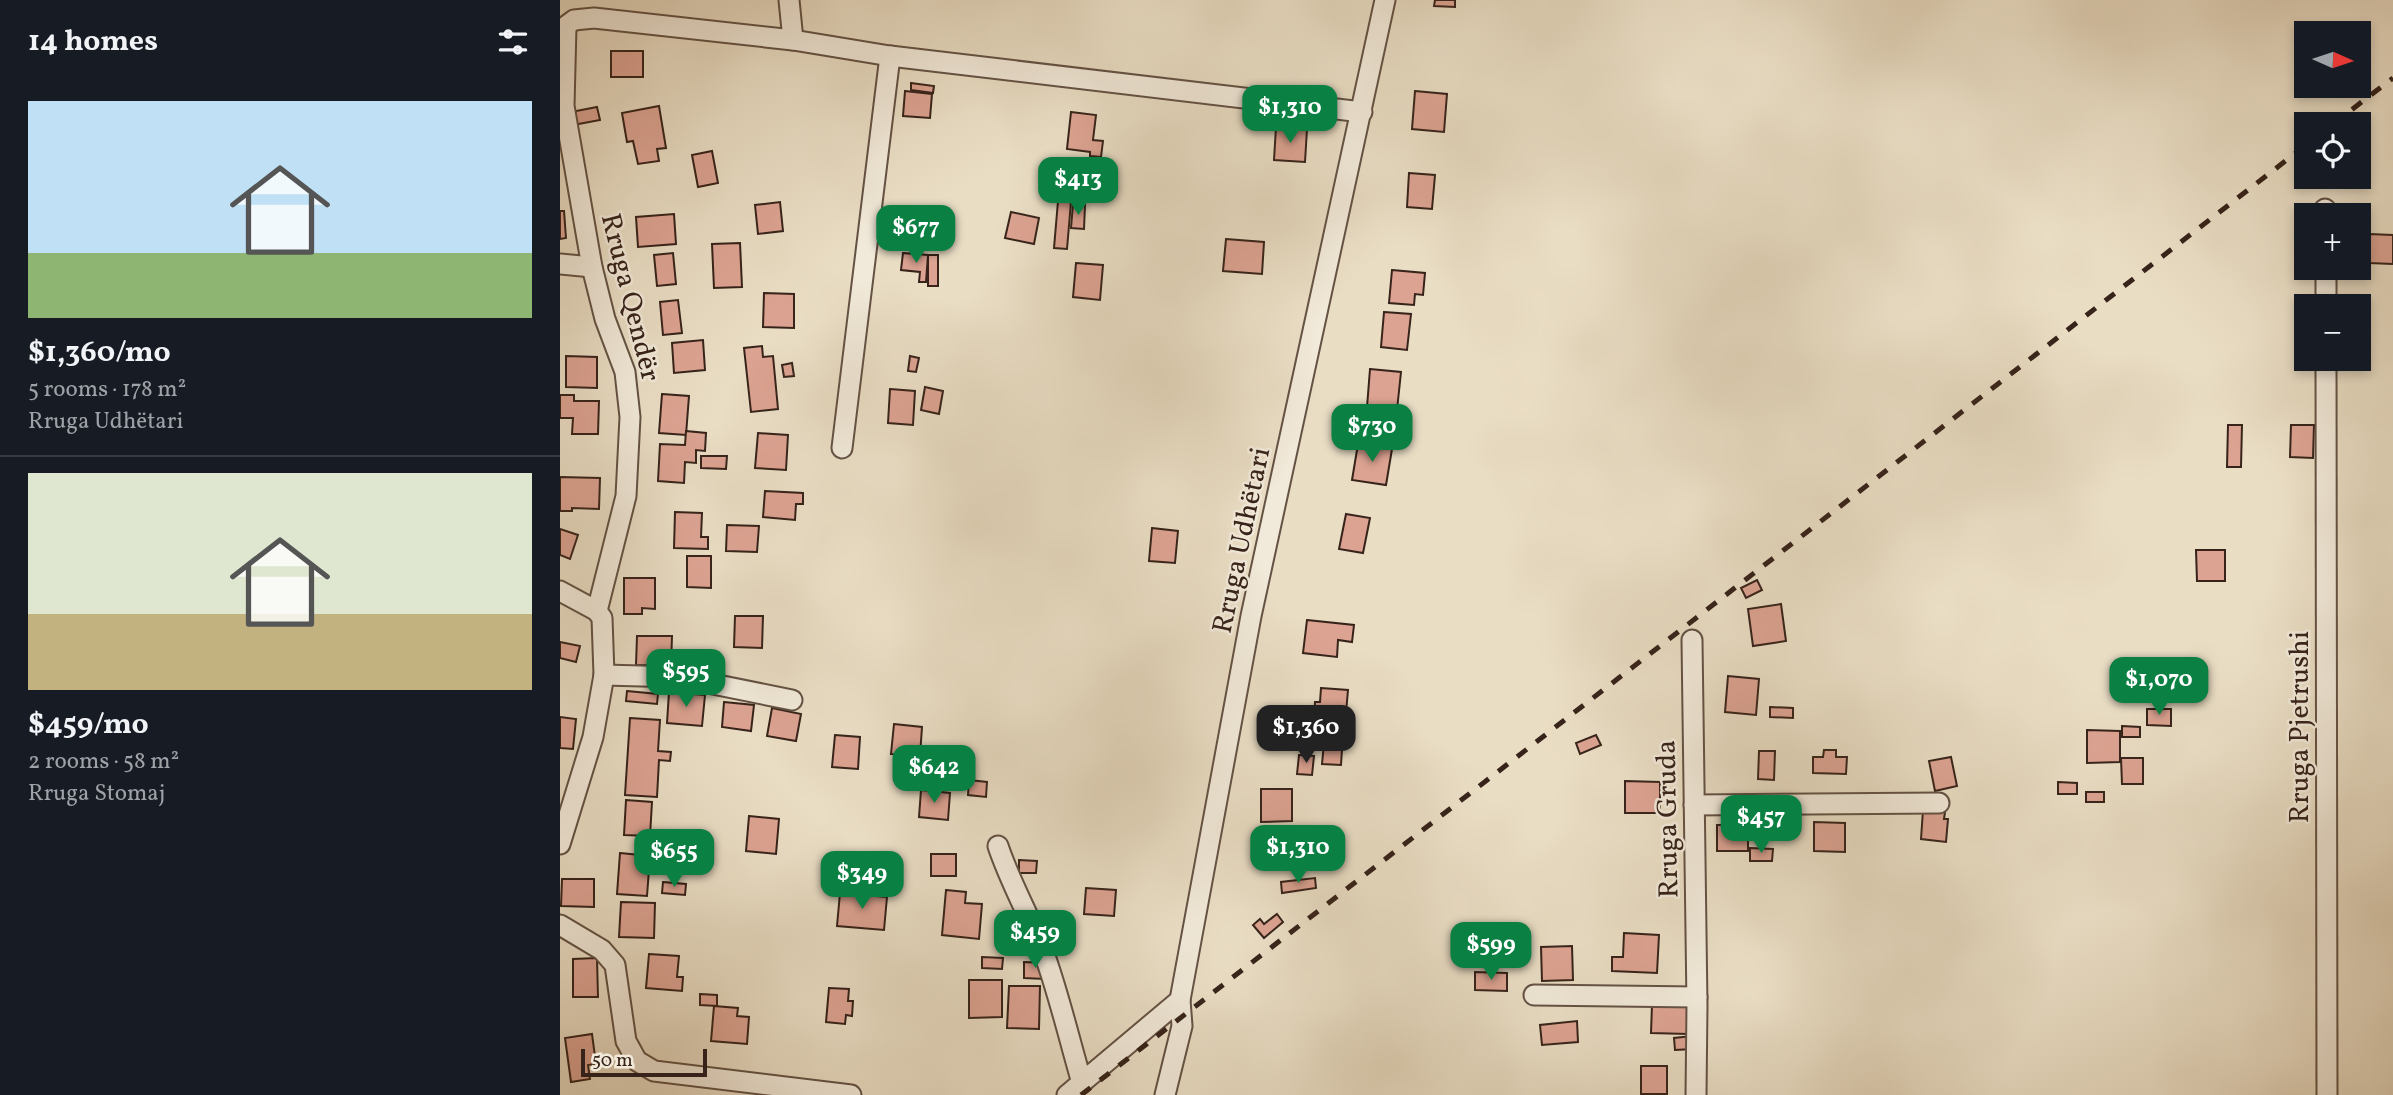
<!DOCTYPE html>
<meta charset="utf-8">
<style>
:root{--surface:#171b24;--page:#20242c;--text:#f1f3f6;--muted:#9ea1a6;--line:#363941;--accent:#0b8043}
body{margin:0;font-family:Vollkorn,serif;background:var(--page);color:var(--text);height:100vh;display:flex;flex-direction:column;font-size:26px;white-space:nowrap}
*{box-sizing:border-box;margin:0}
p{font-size:23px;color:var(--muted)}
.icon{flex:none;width:38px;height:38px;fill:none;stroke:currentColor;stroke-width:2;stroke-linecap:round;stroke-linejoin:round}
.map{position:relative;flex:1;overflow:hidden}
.details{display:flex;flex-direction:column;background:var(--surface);width:560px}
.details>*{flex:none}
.needle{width:46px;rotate:93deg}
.buttons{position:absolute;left:1734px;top:21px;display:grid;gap:14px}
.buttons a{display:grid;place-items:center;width:77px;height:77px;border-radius:0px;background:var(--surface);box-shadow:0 4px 10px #0003;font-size:35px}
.scale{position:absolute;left:21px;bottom:18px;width:126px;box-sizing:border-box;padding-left:7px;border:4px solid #37231a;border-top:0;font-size:19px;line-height:24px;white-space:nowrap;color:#37231a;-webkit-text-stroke:5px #f1e9d9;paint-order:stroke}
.price{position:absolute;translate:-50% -60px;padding:0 16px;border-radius:14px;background:var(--accent);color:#fff;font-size:23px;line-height:46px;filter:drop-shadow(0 2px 4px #0008)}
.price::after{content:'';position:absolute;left:50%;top:42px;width:21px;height:16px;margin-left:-10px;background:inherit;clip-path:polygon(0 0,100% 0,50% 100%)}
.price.on{background:#222;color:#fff}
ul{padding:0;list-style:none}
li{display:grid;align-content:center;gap:14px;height:371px;padding:0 28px}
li+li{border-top:2px solid var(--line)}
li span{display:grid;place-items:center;height:217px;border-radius:0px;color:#555}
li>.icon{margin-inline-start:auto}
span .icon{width:126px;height:126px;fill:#fffc;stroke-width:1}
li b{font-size:30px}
h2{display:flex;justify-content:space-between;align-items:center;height:84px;padding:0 28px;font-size:30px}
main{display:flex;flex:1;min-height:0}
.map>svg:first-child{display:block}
.building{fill:#dca392;stroke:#37231a;stroke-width:2}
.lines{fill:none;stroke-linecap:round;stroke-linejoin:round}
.street-casing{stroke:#645244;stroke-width:23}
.street{stroke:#f1e9d9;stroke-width:19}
.rail{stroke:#37231a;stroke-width:5;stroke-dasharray:12 12;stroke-linecap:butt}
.labels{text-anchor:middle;stroke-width:5;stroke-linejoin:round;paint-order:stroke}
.street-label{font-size:28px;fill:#37231a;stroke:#f1e9d9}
</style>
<main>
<section class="details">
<h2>14 homes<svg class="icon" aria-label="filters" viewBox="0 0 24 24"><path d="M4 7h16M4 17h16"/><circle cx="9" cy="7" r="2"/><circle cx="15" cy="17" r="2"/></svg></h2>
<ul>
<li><span style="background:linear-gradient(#bfe0f5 70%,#8fb573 0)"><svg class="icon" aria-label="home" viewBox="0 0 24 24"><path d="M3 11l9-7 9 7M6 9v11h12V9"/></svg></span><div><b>$1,360/mo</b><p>5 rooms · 178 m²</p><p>Rruga Udhëtari</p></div></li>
<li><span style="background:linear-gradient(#dfe7d0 65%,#c2b280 0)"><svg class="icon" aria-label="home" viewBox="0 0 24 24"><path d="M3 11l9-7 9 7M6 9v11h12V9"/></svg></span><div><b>$459/mo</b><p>2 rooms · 58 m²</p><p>Rruga Stomaj</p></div></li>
</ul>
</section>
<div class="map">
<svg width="1833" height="1095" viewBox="0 0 1833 1095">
<rect width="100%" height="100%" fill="#e9ddc4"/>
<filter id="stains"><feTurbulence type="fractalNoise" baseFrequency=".00286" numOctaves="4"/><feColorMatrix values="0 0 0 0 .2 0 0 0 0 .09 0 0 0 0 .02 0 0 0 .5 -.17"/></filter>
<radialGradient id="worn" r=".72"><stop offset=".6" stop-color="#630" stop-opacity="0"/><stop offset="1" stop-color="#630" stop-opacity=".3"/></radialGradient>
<g class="building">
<polygon points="875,0 895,0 895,7 874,6"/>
<rect x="51" y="51" width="32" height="26"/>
<polygon points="351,83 374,86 373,93 351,90"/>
<polygon points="345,91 372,94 370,118 343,116"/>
<polygon points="855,91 887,94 884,132 852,129"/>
<polygon points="99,106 106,148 97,149 99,161 78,164 73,141 67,142 62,113"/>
<polygon points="37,107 40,120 13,125 11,112"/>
<polygon points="511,112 536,115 533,140 543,141 541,157 530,156 530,152 507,149"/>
<polygon points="716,127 747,129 745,162 714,160"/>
<polygon points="152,151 158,183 138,187 132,155"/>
<polygon points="849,173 875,175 872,209 847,207"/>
<polygon points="498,201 511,202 507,249 494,248"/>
<polygon points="220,202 223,231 198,234 195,205"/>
<polygon points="513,204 525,205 524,229 511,228"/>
<polygon points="0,211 4,211 6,238 0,239"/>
<polygon points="451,212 479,218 474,244 445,238"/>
<polygon points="114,214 116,244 78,247 76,217"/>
<polygon points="1809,234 1833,235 1833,264 1809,263"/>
<polygon points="666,239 704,242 702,274 663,271"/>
<polygon points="180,243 182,287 154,288 152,244"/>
<polygon points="113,253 116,284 97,286 94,255"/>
<polygon points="343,253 368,255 366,282 359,282 360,272 341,270"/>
<rect x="368" y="255" width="10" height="31"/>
<polygon points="516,263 543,265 540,300 513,297"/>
<polygon points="832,270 865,273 863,295 855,294 854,305 829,303"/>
<polygon points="204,293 234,294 234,328 203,327"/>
<polygon points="118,300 122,333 103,335 100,302"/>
<polygon points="824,312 851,314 847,350 821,347"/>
<polygon points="143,340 145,370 114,373 112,343"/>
<polygon points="202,346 203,357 213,356 218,409 191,412 184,348"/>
<polygon points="6,356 37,357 37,388 6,387"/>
<polygon points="350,356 359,358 356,372 348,371"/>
<polygon points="232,363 234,376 224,377 222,365"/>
<polygon points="810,369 841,372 837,410 807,407"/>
<polygon points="365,387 383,391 379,414 361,410"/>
<polygon points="330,389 355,391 353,425 328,423"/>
<polygon points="102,394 129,396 126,435 99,433"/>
<polygon points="0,395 14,395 14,401 39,401 38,434 12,434 13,418 0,418"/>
<polygon points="1668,425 1682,425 1681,467 1667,467"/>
<polygon points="1731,425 1754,425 1753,458 1730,457"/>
<polygon points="126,431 146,433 145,451 136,450 136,463 125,462 124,483 98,481 100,444 125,445"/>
<polygon points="198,433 228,435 226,470 195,468"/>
<polygon points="798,444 832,449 826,485 792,480"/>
<polygon points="141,456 167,456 166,469 141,468"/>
<polygon points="0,477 40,478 39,509 12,508 12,511 0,511"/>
<polygon points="205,491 243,493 243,504 236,504 235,520 203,517"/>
<polygon points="115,512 142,513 141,537 148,537 148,549 114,548"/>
<polygon points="786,514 810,518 803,553 779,549"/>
<polygon points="167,525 199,526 197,552 166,551"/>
<polygon points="592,528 618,531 615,563 589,561"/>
<polygon points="0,529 18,535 10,559 0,555"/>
<polygon points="1636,550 1665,550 1665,581 1637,581"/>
<polygon points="127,556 151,556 151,588 127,587"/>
<polygon points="64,578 95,578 95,609 82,608 82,614 64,614"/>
<polygon points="1197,580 1202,590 1186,598 1181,588"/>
<polygon points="1221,604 1226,641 1193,646 1188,609"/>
<polygon points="175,616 203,616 202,648 174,647"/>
<polygon points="747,620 794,625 792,642 778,640 777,657 743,653"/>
<polygon points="77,636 112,636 111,666 76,665"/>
<polygon points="0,642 20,646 16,662 0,658"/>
<polygon points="1168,676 1199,679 1196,715 1165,712"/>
<polygon points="761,688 788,690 785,724 754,722 755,702 760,702"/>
<polygon points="67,691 98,694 97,704 66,701"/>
<polygon points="109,692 145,695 142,726 107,723"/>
<polygon points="164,702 194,705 191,731 162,727"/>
<polygon points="1210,707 1233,708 1233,718 1210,717"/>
<polygon points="212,708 241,714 236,741 207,736"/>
<polygon points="1587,709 1611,709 1611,726 1587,725"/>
<polygon points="0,717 16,719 13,749 0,748"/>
<polygon points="70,718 100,720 98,751 111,752 110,761 99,760 97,797 65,795"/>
<polygon points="334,724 362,727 360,756 331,754"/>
<polygon points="1562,726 1580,727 1580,737 1562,737"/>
<polygon points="1527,730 1560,731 1560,762 1527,763"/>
<polygon points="765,733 783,734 781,765 762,764"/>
<polygon points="275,735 300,737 298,769 272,767"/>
<polygon points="1036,735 1041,745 1020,754 1016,743"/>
<polygon points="1264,750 1276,750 1276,757 1287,757 1286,774 1253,773 1253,757 1263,757"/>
<polygon points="1199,751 1215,751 1214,780 1198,779"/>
<polygon points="739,755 754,756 752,775 737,774"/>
<polygon points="1391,757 1397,786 1375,791 1369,761"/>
<polygon points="1561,758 1583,758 1583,784 1562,784"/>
<polygon points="409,780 427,782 426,797 408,795"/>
<polygon points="1065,781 1100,782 1100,813 1065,813"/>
<polygon points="1498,782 1517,783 1517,794 1498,794"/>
<polygon points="701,789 732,789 732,821 701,822"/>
<polygon points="361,790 390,793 388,820 359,817"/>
<rect x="1526" y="792" width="18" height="10"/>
<polygon points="66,800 92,802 90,836 64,835"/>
<polygon points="1363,810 1385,812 1384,819 1388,819 1386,842 1361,839"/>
<polygon points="189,816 219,819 216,854 186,851"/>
<polygon points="1254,822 1285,823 1285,852 1254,851"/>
<rect x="1157" y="825" width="31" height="26"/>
<polygon points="737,833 740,846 714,852 711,838"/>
<polygon points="1190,848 1213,849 1212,861 1190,861"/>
<polygon points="60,853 90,856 87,896 57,894"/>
<rect x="371" y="854" width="25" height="22"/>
<polygon points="459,860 477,861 476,873 459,873"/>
<polygon points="755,878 756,888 722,893 721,882"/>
<polygon points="2,879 34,879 34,907 1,906"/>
<polygon points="103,882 126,884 125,895 102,893"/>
<polygon points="526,888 556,890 554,916 524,914"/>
<polygon points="386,890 406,892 405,903 422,904 419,939 382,935"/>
<polygon points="280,893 327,897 324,930 277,926"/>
<polygon points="61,902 95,903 94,938 59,937"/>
<polygon points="717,914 723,922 704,938 693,925 700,919 704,924"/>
<polygon points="1064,933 1099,935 1097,973 1052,971 1052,957 1063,957"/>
<polygon points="1012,946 1013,980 982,981 981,947"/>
<polygon points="89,954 119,956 117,977 123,977 122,991 86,988"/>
<polygon points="422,957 443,958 442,969 422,968"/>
<polygon points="37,958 38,997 13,997 13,959"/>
<polygon points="464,962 486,963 485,979 464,978"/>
<polygon points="915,972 947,973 947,991 915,990"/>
<polygon points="409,980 442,980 442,1017 409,1018"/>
<polygon points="449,986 480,986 479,1029 447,1028"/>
<polygon points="269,988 289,989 288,1001 293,1001 292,1016 286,1015 285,1024 266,1022"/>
<polygon points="140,994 157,995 157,1006 140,1005"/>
<polygon points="1092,1005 1128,1006 1128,1034 1091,1033"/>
<polygon points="154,1006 178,1008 177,1016 189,1017 187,1044 151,1041"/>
<polygon points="1017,1021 1018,1042 982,1045 980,1025"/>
<polygon points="32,1034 36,1064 28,1065 30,1079 11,1082 5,1038"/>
<polygon points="1132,1036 1133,1049 1115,1050 1114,1038"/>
<rect x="1081" y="1066" width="26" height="28"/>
</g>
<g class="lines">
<defs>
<g id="street">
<polyline points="229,0 233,40"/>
<polyline points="1765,209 1765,215"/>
<polyline points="0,264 32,267"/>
<polyline points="1766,268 1766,306"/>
<polyline points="1766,359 1767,1095"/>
<polyline points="282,448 330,56"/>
<polyline points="0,591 37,611"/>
<polyline points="1132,640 1137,1005 1136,1095"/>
<polyline points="44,675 118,677 232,700"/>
<polyline points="1134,805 1379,803"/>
<polyline points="0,844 33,737 44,675 42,618 37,611 66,496 70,417 65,372 45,319 32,267 4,106 6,26 14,20 34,18 233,40 330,56 802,112"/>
<path d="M438,846c13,39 34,74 48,113 14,40 24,83 36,124"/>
<polyline points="0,925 42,950 55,965 66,1041 77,1061 94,1071 291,1095"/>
<polyline points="974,995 1137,997"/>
<polyline points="507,1095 620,1000"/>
<polyline points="605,1095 622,1026 620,1000 691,616 825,0"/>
</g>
</defs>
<use href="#street" class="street-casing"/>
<use href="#street" class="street"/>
<g class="rail">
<polyline points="1773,124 1833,78"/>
<polyline points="521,1095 1746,145"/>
</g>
</g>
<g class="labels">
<g class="street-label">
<text transform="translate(72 297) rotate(76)" y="10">Rruga Qendër</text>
<text transform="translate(680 540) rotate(-78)" y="10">Rruga Udhëtari</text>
<text transform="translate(1738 727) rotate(-90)" y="10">Rruga Pjetrushi</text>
<text transform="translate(1106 819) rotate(-91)" y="10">Rruga Gruda</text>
</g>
</g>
<rect width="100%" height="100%" filter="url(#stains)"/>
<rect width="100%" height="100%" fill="url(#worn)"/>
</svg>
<div class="buttons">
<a><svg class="needle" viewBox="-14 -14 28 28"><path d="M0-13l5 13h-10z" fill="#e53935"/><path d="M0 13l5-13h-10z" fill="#9ea1a6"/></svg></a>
<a><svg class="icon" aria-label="locate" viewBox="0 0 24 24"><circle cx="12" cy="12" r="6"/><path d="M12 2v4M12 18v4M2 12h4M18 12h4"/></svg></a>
<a>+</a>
<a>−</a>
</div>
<div class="scale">50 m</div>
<b class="price" style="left:730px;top:145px">$1,310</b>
<b class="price" style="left:518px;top:217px">$413</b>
<b class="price" style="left:356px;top:265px">$677</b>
<b class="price" style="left:812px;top:464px">$730</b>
<b class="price" style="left:126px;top:709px">$595</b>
<b class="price" style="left:1599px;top:717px">$1,070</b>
<b class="price on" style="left:746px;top:765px">$1,360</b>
<b class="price" style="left:374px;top:805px">$642</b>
<b class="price" style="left:1201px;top:855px">$457</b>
<b class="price" style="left:738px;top:885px">$1,310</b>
<b class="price" style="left:114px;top:889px">$655</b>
<b class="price" style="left:302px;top:911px">$349</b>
<b class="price" style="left:475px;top:970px">$459</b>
<b class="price" style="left:931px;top:982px">$599</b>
</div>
</main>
